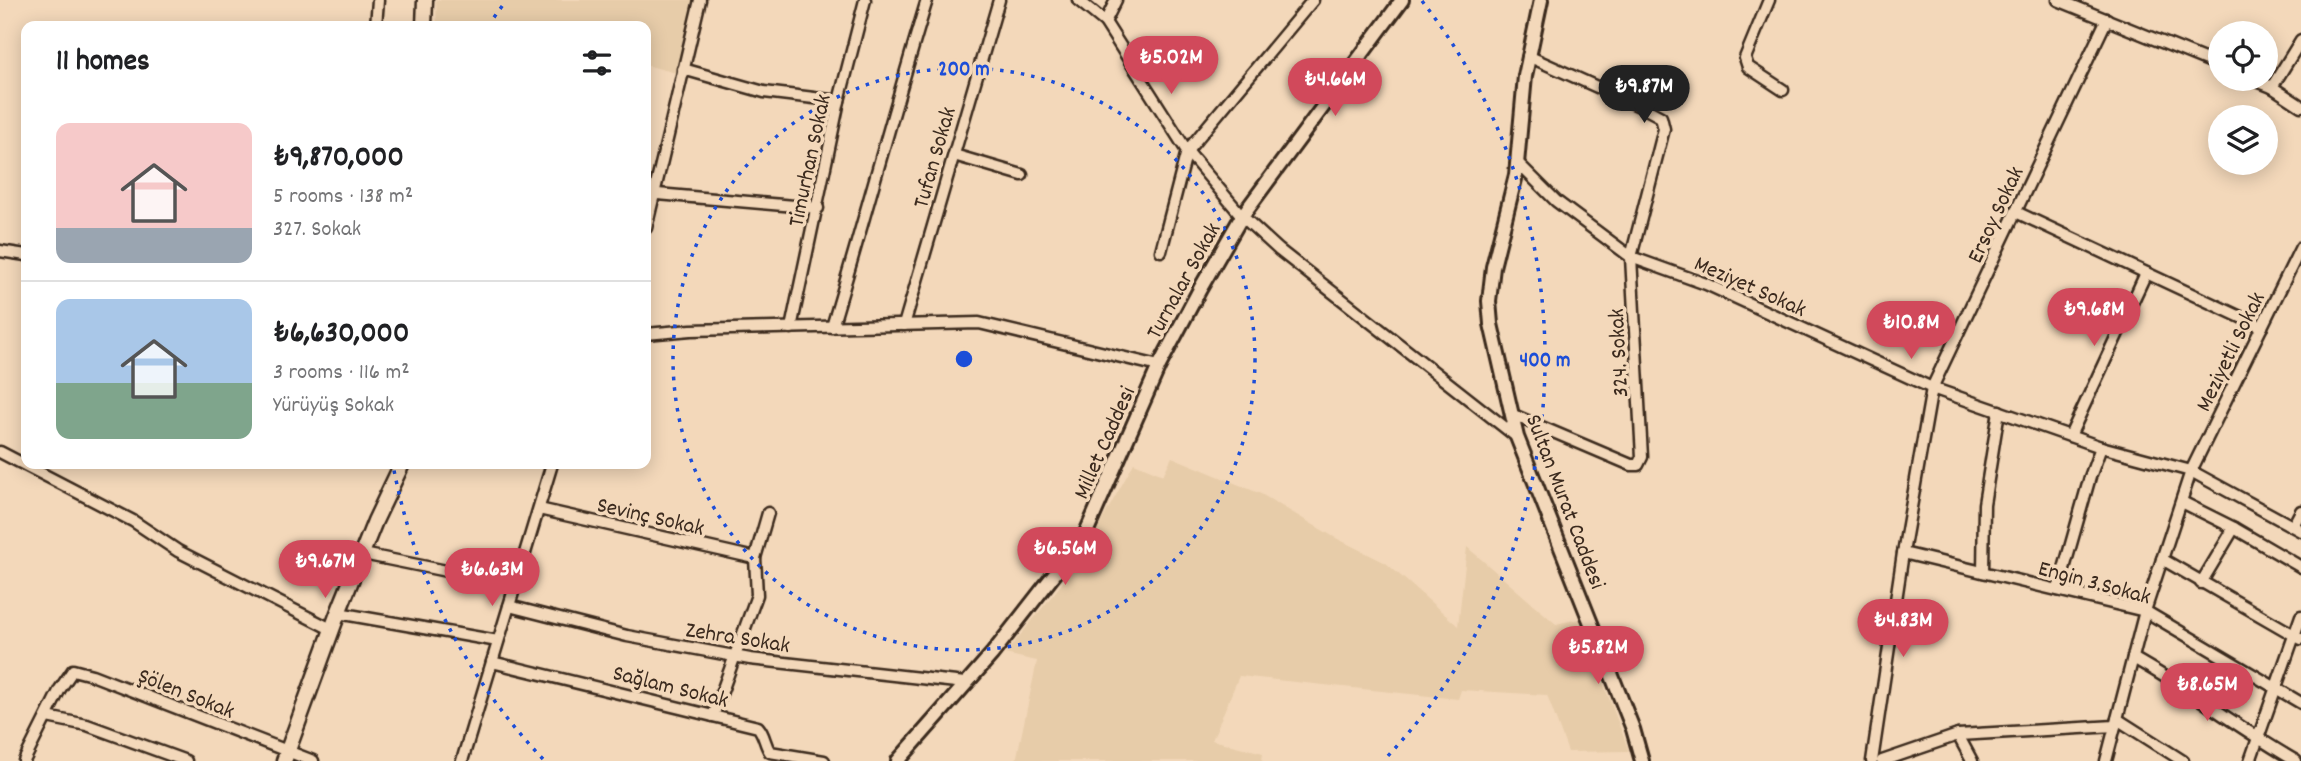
<!DOCTYPE html>
<meta charset="utf-8">
<style>
:root{--surface:#fff;--page:#f2f2f2;--text:#202124;--muted:#757577;--line:#e0e0e0;--accent:#d1495b}
body{margin:0;font-family:Dekko,sans-serif;background:var(--page);color:var(--text);height:100vh;display:flex;flex-direction:column;font-size:26px;white-space:nowrap}
*{box-sizing:border-box;margin:0}
p{font-size:23px;color:var(--muted)}
.icon{flex:none;width:38px;height:38px;fill:none;stroke:currentColor;stroke-width:2;stroke-linecap:round;stroke-linejoin:round}
.map{position:relative;flex:1;overflow:hidden}
.sheet{position:absolute;left:21px;top:21px;width:630px;height:448px;display:flex;flex-direction:column;background:var(--surface);border-radius:14px;box-shadow:0 4px 18px #0003}
.sheet>*{flex:none}
.tools{position:absolute;left:2208px;top:21px;display:grid;gap:14px}
.tools a{display:grid;place-items:center;width:70px;height:70px;border-radius:50%;background:var(--surface);box-shadow:0 4px 18px #0003;font-size:35px}
.price{position:absolute;translate:-50% -60px;padding:0 16px;border-radius:24px;background:var(--accent);color:#fff;font-size:23px;line-height:46px;filter:drop-shadow(0 2px 4px #0008)}
.price::after{content:'';position:absolute;left:50%;top:42px;width:21px;height:16px;margin-left:-10px;background:inherit;clip-path:polygon(0 0,100% 0,50% 100%)}
.price.active{background:#222;color:#fff}
ul{padding:0;list-style:none}
li{display:flex;align-items:center;gap:21px;height:175px;padding:0 35px}
li+li{border-top:2px solid var(--line)}
li span{display:grid;place-items:center;flex:none;width:196px;height:140px;border-radius:14px;color:#555}
li>.icon{margin-inline-start:auto}
span .icon{width:84px;height:84px;fill:#fffc;stroke-width:1}
li b{font-size:30px}
h2{display:flex;justify-content:space-between;align-items:center;height:84px;padding:0 35px;font-size:30px}
.map>svg:first-child{display:block}
.built{fill:#e7cca9}
.lines{fill:none;stroke-linecap:round;stroke-linejoin:round}
.minor-casing{stroke:#3b2a1e;stroke-width:15}
.tertiary-casing{stroke:#3b2a1e;stroke-width:18}
.secondary-casing{stroke:#3b2a1e;stroke-width:19}
.minor{stroke:#f3d8ba;stroke-width:10}
.tertiary{stroke:#f3d8ba;stroke-width:12}
.secondary{stroke:#f3d8ba;stroke-width:14}
.ring{fill:none;stroke:#1d4ed8;stroke-width:3.5;stroke-dasharray:3.5 7}
.labels{text-anchor:middle;stroke-width:7;stroke-linejoin:round;paint-order:stroke}
.street-label{font-size:23px;fill:#3b2a1e;stroke:#f3d8ba}
.centre{fill:#1d4ed8;stroke:#f3d8ba;stroke-width:3.5}
.ring-label{font-size:21px;text-anchor:middle;font-weight:bold;fill:#1d4ed8;stroke:#f3d8ba;stroke-width:7;stroke-linejoin:round;paint-order:stroke}
</style>
<div class="map">
<svg width="2301" height="761" viewBox="0 0 2301 761">
<rect width="100%" height="100%" fill="#f3d8ba"/>
<filter id="ink" filterUnits="userSpaceOnUse"><feTurbulence type="fractalNoise" baseFrequency=".0143" numOctaves="2"/><feDisplacementMap in="SourceGraphic" scale="14" xChannelSelector="R" yChannelSelector="G"/><feConvolveMatrix kernelMatrix="1 2 1 2 8 2 1 2 1" color-interpolation-filters="sRGB"/></filter>
<g filter="url(#ink)">
<g class="built">
<polygon points="436,0 694,0 676,73 646,65 646,26 437,26"/>
<polygon points="1172,457 1261,494 1334,537 1386,563 1458,626 1467,547 1556,624 1579,619 1629,751 1568,752 1547,695 1461,690 1458,699 1239,676 1212,740 1263,753 1262,761 1016,761 1037,661 1005,654 1077,565 1134,463 1163,475"/>
</g>
<g class="lines">
<defs>
<g id="minor">
<polyline points="1078,0 1105,22 1187,151 1242,216 1279,250 1517,437"/>
<polyline points="1769,0 1745,58 1748,67 1783,90"/>
<polyline points="2058,0 2221,66"/>
<polyline points="1105,22 1116,0"/>
<polyline points="376,26 378,0"/>
<polyline points="683,69 764,92 839,101"/>
<polyline points="2252,79 2272,87 2301,106"/>
<polyline points="2272,87 2301,40"/>
<polyline points="954,155 1022,175"/>
<polyline points="1518,163 1556,201 1631,257 1706,284 1932,388 2101,447 2191,471 2301,531"/>
<polyline points="646,193 818,208"/>
<polyline points="2016,212 2262,327"/>
<polyline points="646,228 700,0"/>
<polyline points="0,251 26,255"/>
<polyline points="1161,251 1187,151 1313,0"/>
<polyline points="904,325 999,0"/>
<path d="M832,327c33,-109 62,-219 95,-327"/>
<polyline points="791,328 839,101 865,0"/>
<polyline points="646,334 691,330 979,323 1159,366"/>
<polyline points="1511,414 1631,465 1638,465 1642,457 1631,257 1664,129 1661,117 1646,109 1528,56"/>
<polyline points="2070,436 2146,273"/>
<polyline points="0,452 133,521 178,551 333,630"/>
<polyline points="2182,502 2234,528 2301,567"/>
<polyline points="539,509 755,558"/>
<polyline points="2293,526 2301,511"/>
<polyline points="1903,553 2145,611 2301,703"/>
<polyline points="363,554 515,585"/>
<polyline points="2162,559 2301,639"/>
<polyline points="1983,572 1984,504 1999,411"/>
<polyline points="2201,583 2234,528"/>
<polyline points="2058,590 2090,477 2101,447"/>
<polyline points="509,606 627,636 750,659 965,683"/>
<polyline points="338,613 498,641"/>
<path d="M2133,658c56,31 107,71 163,103"/>
<path d="M492,662l266,65c7,8 6,16 12,25l54,9"/>
<polyline points="713,716 757,595 755,558 768,513"/>
<polyline points="47,717 87,725 186,761"/>
<polyline points="2117,719 2183,761"/>
<polyline points="1958,735 1972,761"/>
<polyline points="24,761 60,689 73,670 92,675 313,761"/>
<polyline points="462,761 552,464"/>
<polyline points="1872,761 1903,553 1932,388 2107,19"/>
<polyline points="1882,761 1958,735 2115,726"/>
<polyline points="2106,761 2145,611 2191,471 2301,247"/>
<polyline points="2250,761 2301,616"/>
</g>
<g id="tertiary">
<polyline points="1541,0 1525,76 1516,175 1493,267 1489,301 1491,324 1517,437 1633,729 1642,761"/>
<polyline points="898,761 992,654 1085,535 1159,366 1200,289 1242,216 1402,0"/>
</g>
<g id="secondary">
<polyline points="424,26 425,0"/>
<polyline points="284,761 338,613 375,521 402,464"/>
</g>
</defs>
<use href="#minor" class="minor-casing"/>
<use href="#tertiary" class="tertiary-casing"/>
<use href="#secondary" class="secondary-casing"/>
<use href="#minor" class="minor"/>
<use href="#tertiary" class="tertiary"/>
<use href="#secondary" class="secondary"/>
</g>
</g>
<g class="ring">
<circle cx="964" cy="359" r="291"/>
<path d="M543 759A581 581 0 0 1 393 465M488 26A581 581 0 0 1 506 1M1422 1A581 581 0 0 1 1385 759"/>
</g>
<g class="labels">
<g class="street-label">
<text transform="translate(933 157) rotate(-74)" y="8">Tufan Sokak</text>
<text transform="translate(808 160) rotate(-78)" y="8">Timurhan Sokak</text>
<text transform="translate(1994 214) rotate(-65)" y="8">Ersoy Sokak</text>
<text transform="translate(1182 280) rotate(-61)" y="8">Turnalar Sokak</text>
<text transform="translate(1751 285) rotate(24)" y="8">Meziyet Sokak</text>
<text transform="translate(2229 351) rotate(-64)" y="8">Meziyetli Sokak</text>
<text transform="translate(1617 353) rotate(-93)" y="8">324. Sokak</text>
<text transform="translate(1103 442) rotate(-66)" y="8">Millet Caddesi</text>
<text transform="translate(1567 501) rotate(69)" y="8">Sultan Murat Caddesi</text>
<text transform="translate(651 515) rotate(13)" y="8">Sevinç Sokak</text>
<text transform="translate(2095 581) rotate(15)" y="8">Engin 3.Sokak</text>
<text transform="translate(738 636) rotate(9)" y="8">Zehra Sokak</text>
<text transform="translate(671 685) rotate(14)" y="8">Sağlam Sokak</text>
<text transform="translate(187 692) rotate(22)" y="8">Şölen Sokak</text>
</g>
</g>
<circle cx="964" cy="359" r="10" class="centre"/>
<g class="ring-label">
<text x="964" y="75">200 m</text>
<text x="1545" y="366">400 m</text>
</g>
</svg>
<div class="tools">
<a><svg class="icon" aria-label="locate" viewBox="0 0 24 24"><circle cx="12" cy="12" r="6"/><path d="M12 2v4M12 18v4M2 12h4M18 12h4"/></svg></a>
<a><svg class="icon" aria-label="layers" viewBox="0 0 24 24"><path d="M12 4l9 5-9 5-9-5zM3 14l9 5 9-5"/></svg></a>
</div>
<b class="price" style="left:1171px;top:96px">₺5.02M</b>
<b class="price" style="left:1335px;top:118px">₺4.66M</b>
<b class="price active" style="left:1644px;top:125px">₺9.87M</b>
<b class="price" style="left:2094px;top:348px">₺9.68M</b>
<b class="price" style="left:1911px;top:361px">₺10.8M</b>
<b class="price" style="left:1065px;top:587px">₺6.56M</b>
<b class="price" style="left:325px;top:600px">₺9.67M</b>
<b class="price" style="left:492px;top:608px">₺6.63M</b>
<b class="price" style="left:1903px;top:659px">₺4.83M</b>
<b class="price" style="left:1598px;top:686px">₺5.82M</b>
<b class="price" style="left:2207px;top:723px">₺8.65M</b>
<section class="sheet">
<h2>11 homes<svg class="icon" aria-label="filters" viewBox="0 0 24 24"><path d="M4 7h16M4 17h16"/><circle cx="9" cy="7" r="2"/><circle cx="15" cy="17" r="2"/></svg></h2>
<ul>
<li><span style="background:linear-gradient(#f6c9c9 75%,#9aa5b1 0)"><svg class="icon" aria-label="home" viewBox="0 0 24 24"><path d="M3 11l9-7 9 7M6 9v11h12V9"/></svg></span><div><b>₺9,870,000</b><p>5 rooms · 138 m²</p><p>327. Sokak</p></div></li>
<li><span style="background:linear-gradient(#a9c7e8 60%,#7fa58c 0)"><svg class="icon" aria-label="home" viewBox="0 0 24 24"><path d="M3 11l9-7 9 7M6 9v11h12V9"/></svg></span><div><b>₺6,630,000</b><p>3 rooms · 116 m²</p><p>Yürüyüş Sokak</p></div></li>
</ul>
</section>
</div>
